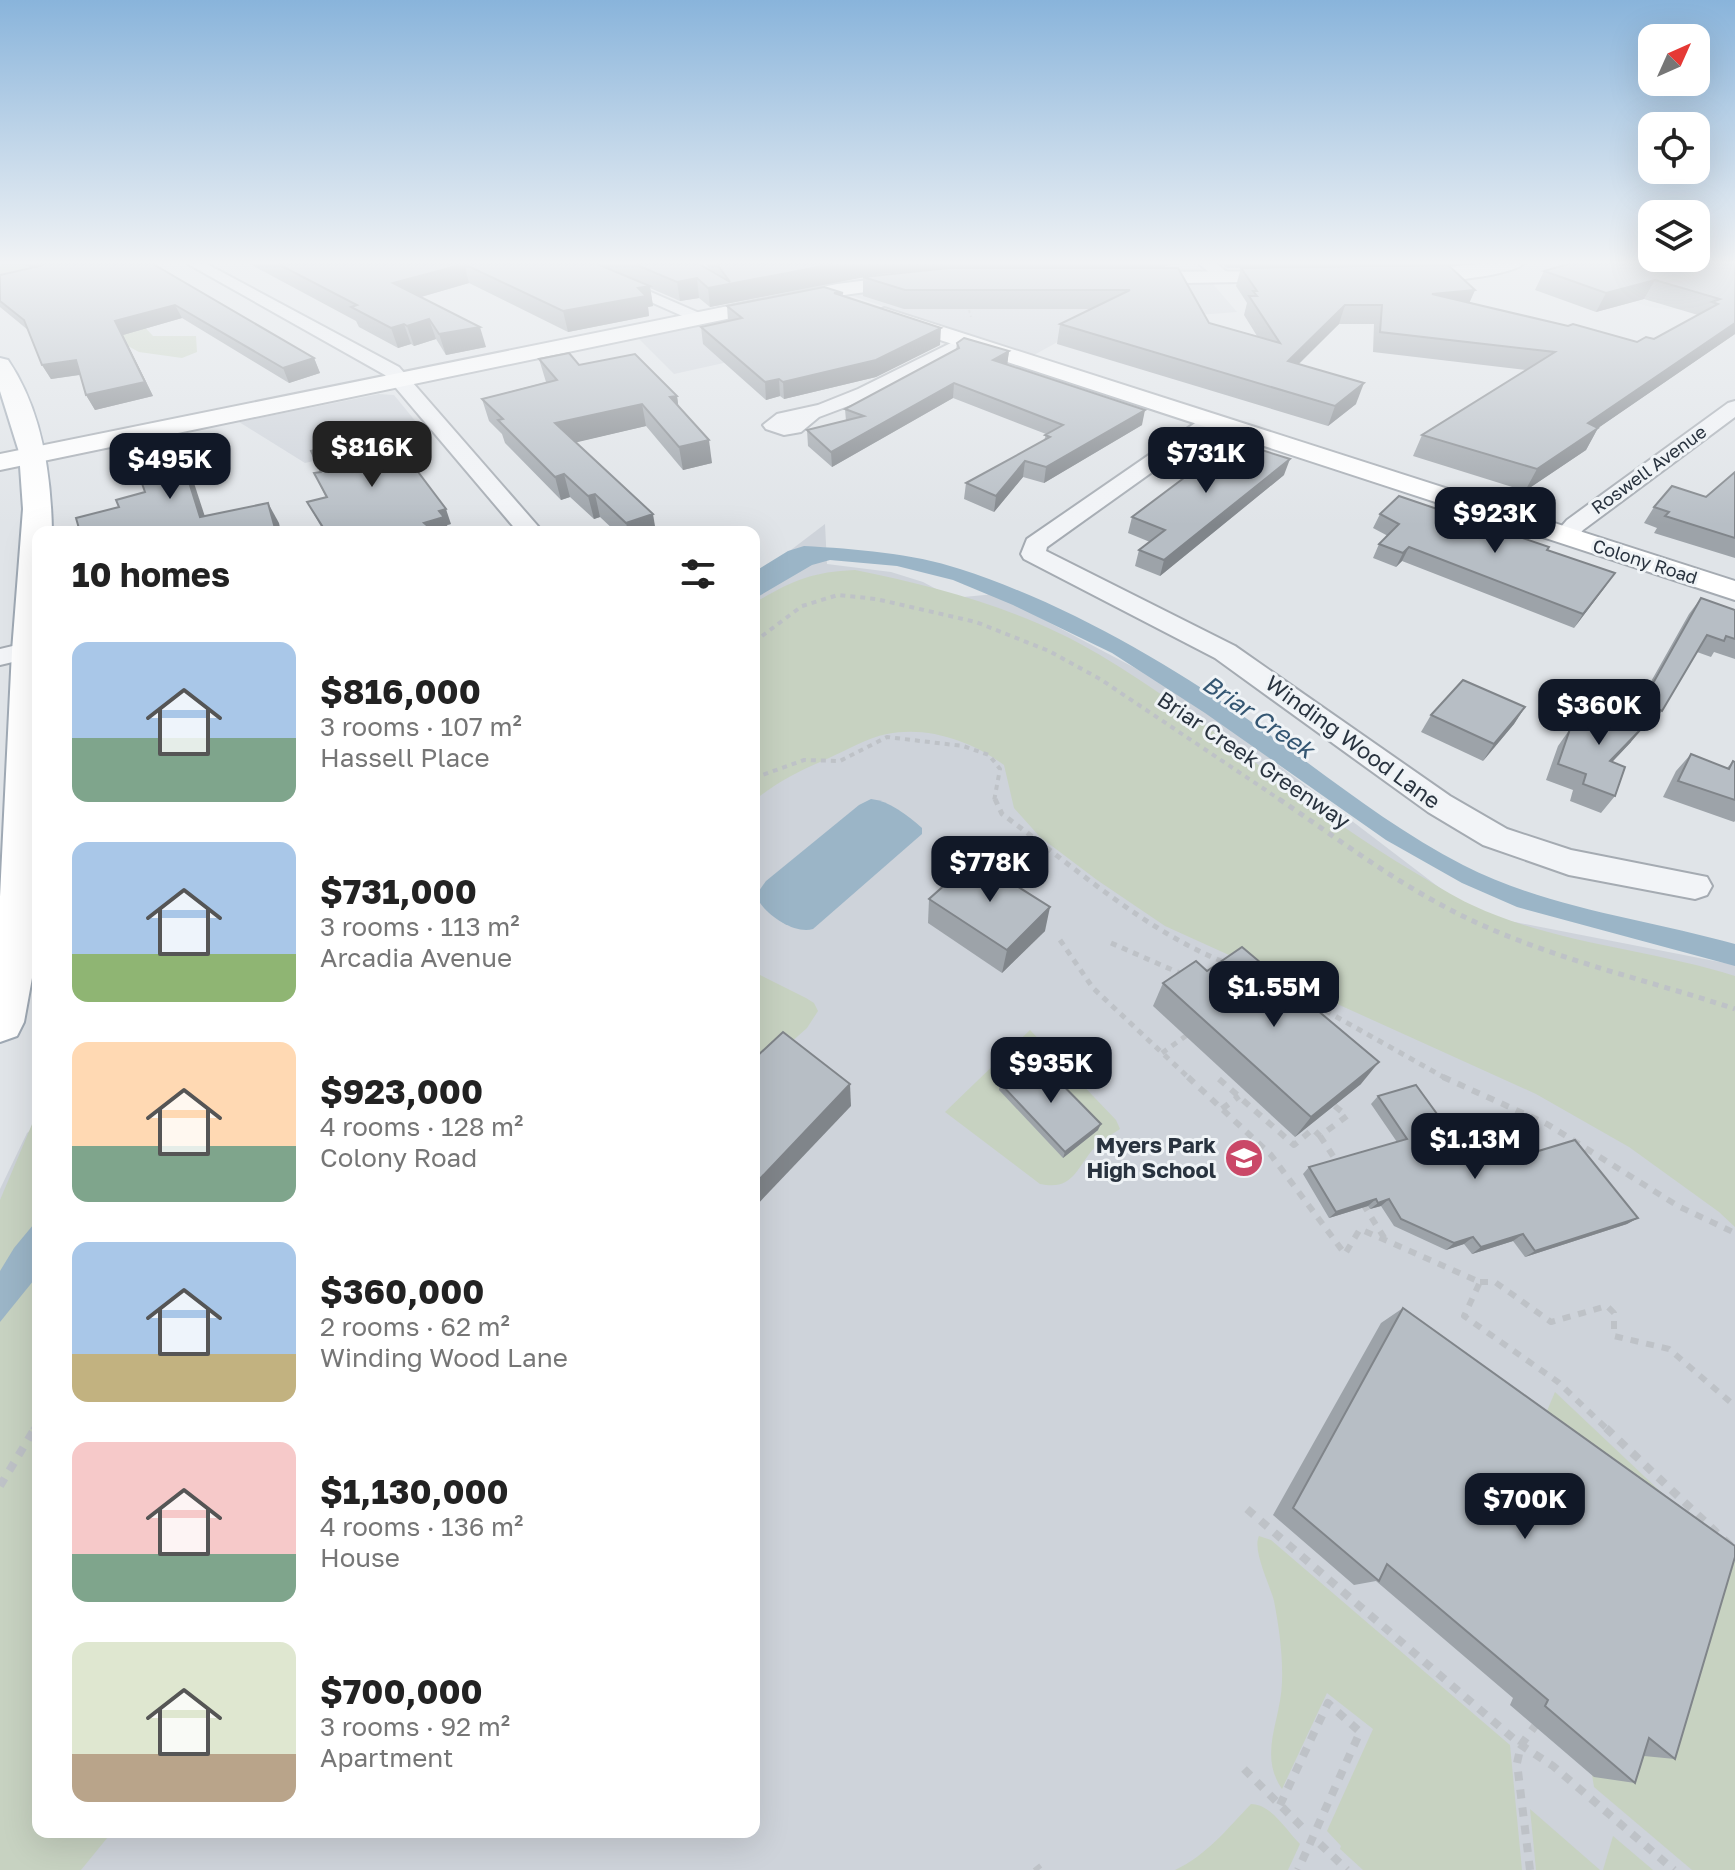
<!DOCTYPE html>
<meta charset="utf-8">
<style>
:root{--surface:#fff;--page:#f2f2f2;--text:#222;--muted:#767676;--accent:#111827}
body{margin:0;font-family:"Golos Text",sans-serif;background:var(--page);color:var(--text);height:100vh;display:flex;flex-direction:column;font-size:30px;white-space:nowrap}
*{box-sizing:border-box;margin:0}
p{font-size:26px;color:var(--muted)}
.icon{flex:none;width:44px;height:44px;fill:none;stroke:currentColor;stroke-width:2;stroke-linecap:round;stroke-linejoin:round}
.map{position:relative;flex:1;overflow:hidden}
.drawer{position:absolute;left:32px;top:526px;width:728px;height:1312px;display:flex;flex-direction:column;background:var(--surface);border-radius:16px;box-shadow:0 8px 32px #0002}
.drawer>*{flex:none}
.needle{width:52px;rotate:45deg}
.fabs{position:absolute;left:1638px;top:24px;display:grid;gap:16px}
.fabs a{display:grid;place-items:center;width:72px;height:72px;border-radius:16px;background:var(--surface);box-shadow:0 8px 32px #0002;font-size:40px}
.price{position:absolute;translate:-50% -68px;padding:0 18px;border-radius:16px;background:var(--accent);color:#fff;font-size:26px;line-height:52px;filter:drop-shadow(0 2px 4px #0008)}
.price::after{content:'';position:absolute;left:50%;top:48px;width:24px;height:18px;margin-left:-12px;background:inherit;clip-path:polygon(0 0,100% 0,50% 100%)}
.price.selected{background:#222;color:#fff}
ul{padding:0;list-style:none}
li{display:flex;align-items:center;gap:24px;height:200px;padding:0 40px}
li span{display:grid;place-items:center;flex:none;width:224px;height:160px;border-radius:16px;color:#555}
li>.icon{margin-inline-start:auto}
span .icon{width:96px;height:96px;fill:#fffc;stroke-width:1}
li b{font-size:34px}
h2{display:flex;justify-content:space-between;align-items:center;height:96px;padding:0 40px;font-size:34px}
.map>svg:first-child{display:block}
.built{fill:#ced3da}
.green{fill:#c7d2c1}
.water{fill:#9bb5c7}
.lines{fill:none;stroke-linecap:round;stroke-linejoin:round}
.street-casing{stroke:#a5abb2;stroke-width:4}
.secondary-casing{stroke:#a5abb2;stroke-width:4}
.primary-casing{stroke:#9fa9b4;stroke-width:4}
.path-far4{stroke:#bec2c7;stroke-width:2;stroke-dasharray:3 3;stroke-linecap:butt}
.path-far3{stroke:#bec2c7;stroke-width:4;stroke-dasharray:5 5;stroke-linecap:butt}
.path-far2{stroke:#bec2c7;stroke-width:5;stroke-dasharray:6 6;stroke-linecap:butt}
.path-far1{stroke:#bec2c7;stroke-width:6;stroke-dasharray:8 8;stroke-linecap:butt}
.path{stroke:#bec2c7;stroke-width:8;stroke-dasharray:9 9;stroke-linecap:butt}
.street{fill:#f2f4f7;fill-rule:evenodd}
.secondary{fill:#fff;fill-rule:evenodd}
.primary{fill:#fff;fill-rule:evenodd}
.wall{fill:#9da3a9;fill-rule:evenodd}
.shaded-wall{fill:#80858a}
.building{fill:#b7bec5;stroke:#80858a;stroke-width:2}
.labels{text-anchor:middle;stroke-width:6;stroke-linejoin:round;paint-order:stroke}
.far-street-label{font-size:18px;fill:#29333f;stroke:#eff3f6}
.street-label{font-size:22px;fill:#29333f;stroke:#eff3f6}
.poi-label{font-size:22px;font-weight:bold;fill:#29333f;stroke:#eff3f6;text-anchor:end}
.water-label{font-size:24px;font-style:italic;fill:#345672;stroke:#eff3f6}
</style>
<div class="map">
<svg width="1735" height="1870" viewBox="0 0 1735 1870">
<rect width="100%" height="100%" fill="#e0e4e8"/>
<g class="built">
<polygon points="971,284 1213,284 1237,312 1092,323 1034,355 849,295 890,289"/>
<polygon points="788,308 768,353 674,374 638,338"/>
<polygon points="379,394 394,395 426,434 305,463 239,422"/>
<polygon points="825,524 827,564 891,572 923,582 953,598 995,594 1188,696 1474,914 1735,965 1735,1870 0,1870 0,1189 27,1133 38,1124 38,1832 754,1832 754,578"/>
</g>
<g class="green">
<polygon points="8,264 54,264 139,321 153,336 196,336 197,352 182,358 139,352 0,277 0,265"/>
<path d="M855,570c84,17 170,40 245,85 109,65 204,152 314,217 19,11 38,24 58,33 83,39 177,44 263,71v251l-16,-15 -90,-65 -93,-53 -371,-168 -68,-46 -57,-43 -26,-29 -10,-43c-33,-24 -76,-39 -117,-31 -20,4 -40,16 -58,24 -29,13 -50,22 -75,43v-198c38,-22 56,-31 101,-33z"/>
<polygon points="754,972 806,998 814,1003 818,1011 807,1028 754,1075"/>
<path d="M1030,1030l86,90 4,9c-9,6 -19,11 -26,19 -18,21 -21,43 -54,36l-95,-72z"/>
<polygon points="38,1110 38,1832 112,1832 81,1870 0,1870 0,1200"/>
<polygon points="1555,1392 1735,1562 1735,1870 1692,1870 1594,1787 1536,1437"/>
<path d="M1259,1536l12,4 239,205 12,125h-159l-23,-21 1,-3 -14,-15 46,-102 -46,-36 -45,96c-24,-35 -1,-68 0,-107 1,-27 -3,-55 -8,-81 -4,-16 -22,-51 -15,-65z"/>
<path d="M1251,1804c20,0 36,27 49,40l-12,26h-113c32,-15 52,-41 76,-66z"/>
<polygon points="1530,1809 1600,1870 1536,1870"/>
<polygon points="1613,1836 1653,1870 1603,1870"/>
</g>
<g class="water">
<path d="M804,546c51,3 108,7 156,23 99,32 198,88 283,147 72,50 142,109 220,149 84,43 182,54 272,79v22l-218,-59 -55,-24 -76,-43 -181,-127 -93,-60 -99,-48 -60,-25 -56,-14 -67,-6 -18,5 -58,34v-27l34,-21z"/>
<path d="M871,799c19,2 36,16 51,29v6l-109,95c-19,6 -51,-16 -57,-34l10,-14 93,-76z"/>
<polygon points="38,1219 38,1275 0,1322 0,1271 14,1248"/>
</g>
<g class="lines">
<defs>
<g id="street">
<polygon points="188,264 207,264 399,367 543,532 518,532 385,375"/>
<polygon points="565,264 586,264 711,318 702,323 696,322"/>
<polygon points="1199,264 1217,264 1233,277 1231,280 1219,280"/>
<polygon points="965,336 974,341 971,345 872,397 819,417 801,432 784,435 766,429 763,425 777,414 818,405 858,389"/>
<polygon points="1735,401 1735,417 1583,530 1574,541 1556,541 1553,536 1567,520 1728,403"/>
<polygon points="1211,415 1221,421 1218,425 1047,547 1046,551 1235,646 1450,796 1507,829 1571,850 1707,877 1712,886 1707,895 1695,899 1569,875 1483,845 1428,812 1215,658 1024,559 1021,554 1027,539 1204,417"/>
<polygon points="38,640 38,656 0,665 0,649"/>
</g>
<g id="secondary">
<path d="M1480,264h43c-12,13 -122,25 -133,13l10,-6z"/>
<polygon points="1299,271 1309,277 1306,281 1124,284 1114,278 1124,272"/>
<polygon points="923,273 933,279 930,283 837,296 0,470 0,454 837,284"/>
<polygon points="884,308 1735,581 1735,600 876,319 873,314"/>
</g>
<path id="primary" d="M0,358l8,2c34,50 43,113 44,172h-14v413l-14,77 -7,14 -17,6v-145l12,-246 11,-142 -4,-57 -19,-61z"/>
</defs>
<use href="#street" class="street-casing"/>
<use href="#secondary" class="secondary-casing"/>
<use href="#primary" class="primary-casing"/>
<polyline class="path-far4" points="969,310 971,317"/>
<g class="path-far3">
<polyline points="754,642 802,606 838,595 876,599 976,622 1049,651 1100,679 1282,801"/>
<polyline points="754,778 804,760 840,761 887,737 963,746 989,755 1000,769 994,801"/>
</g>
<g class="path-far2">
<path d="M995,799l7,15c70,51 143,117 224,149"/>
<path d="M1279,799c55,37 109,78 168,109 90,48 192,69 288,101"/>
<polyline points="1060,940 1093,988 1190,1079"/>
<polyline points="1111,943 1184,975"/>
<polyline points="1294,993 1447,1079"/>
<polyline points="1162,1053 1190,1033"/>
</g>
<g class="path-far1">
<polyline points="1188,1077 1271,1155 1345,1254 1360,1229 1480,1282 1464,1316 1558,1382 1608,1430"/>
<polyline points="1443,1077 1547,1124 1678,1206 1735,1233"/>
<polyline points="1219,1079 1294,1145 1313,1129 1320,1136 1347,1116 1330,1102"/>
<polyline points="1222,1109 1239,1096"/>
<polyline points="1320,1136 1339,1165"/>
<polyline points="1363,1204 1385,1239"/>
<polyline points="1480,1282 1495,1282 1551,1322 1607,1306 1614,1313 1614,1336 1669,1349 1735,1406"/>
<polyline points="33,1430 38,1422"/>
</g>
<g class="path">
<polyline points="1606,1428 1735,1550"/>
<polyline points="0,1486 35,1428"/>
<polyline points="1247,1509 1521,1745 1553,1766 1674,1870"/>
<polyline points="1244,1769 1303,1828"/>
<polyline points="1280,1805 1328,1703 1360,1732 1298,1870"/>
<polyline points="1320,1844 1347,1870"/>
<polyline points="1036,1866 1039,1870"/>
<polyline points="1530,1870 1517,1763 1521,1745 1535,1726"/>
</g>
<use href="#street" class="street"/>
<use href="#secondary" class="secondary"/>
<use href="#primary" class="primary"/>
</g>
<g class="wall">
<polygon points="24,264 153,264 314,358 320,373 289,383 182,318 123,335 153,396 95,410 86,395 80,375 51,379 42,365 28,330 0,307 0,275 31,268"/>
<path d="M250,264h449l11,6 -4,-6h473l-14,2v2l44,55 48,13 -13,-21 3,-12 -11,-17 5,-18h-14l-5,-4h189l-1,2 65,24 -6,13 168,39 17,-3 44,-24 -54,-16 -48,13 -61,-22 9,-19 191,-7v70l-137,94 -12,22 -61,41 -112,-35 9,-21 104,-65 -153,-18 1,-28h-35l-40,40 57,40 -28,22 -271,-82 3,-20 32,-15h-188l-41,-13v-19l-153,30 -11,-9 -19,3 -30,-13 3,18 -5,1 1,9 -81,16 -99,-49 -48,14 65,50 -40,8 -10,-16 -22,7 -3,-2 -13,4 -39,-21 -3,-6zM930,270l-63,6 13,-2z"/>
<polygon points="843,293 843,296 940,345 876,377 784,399 780,396 766,400 703,344 701,327 728,321 727,306"/>
<polygon points="957,343 1009,351 1007,364 1142,425 1044,483 1023,477 994,512 964,499 966,483 1044,441 1046,434 953,398 832,467 808,446 807,430 846,421 845,409 956,350"/>
<polygon points="539,359 579,365 677,396 678,406 712,463 683,470 646,426 576,442 656,532 616,532 600,517 594,519 570,497 561,500 505,443 502,434 489,421 482,399 546,382"/>
<polygon points="1735,472 1735,558 1654,533 1657,528 1644,523 1654,507 1706,497"/>
<polygon points="314,473 451,524 447,525 449,532 324,532 307,502 326,498"/>
<polygon points="1284,475 1160,576 1135,566 1139,550 1150,542 1128,533 1132,517"/>
<polygon points="1380,514 1547,550 1605,587 1574,628 1402,561 1396,567 1373,558 1379,544 1388,536 1373,528"/>
<polygon points="1701,598 1735,610 1735,659 1714,652 1711,657 1697,652 1662,711 1649,727 1631,717 1689,614"/>
<polygon points="1525,707 1514,724 1483,761 1421,732 1431,715"/>
<polygon points="1570,729 1631,742 1612,762 1615,796 1601,813 1570,801 1573,790 1546,780 1558,746"/>
<polygon points="1691,754 1727,768 1733,761 1735,762 1735,821 1734,822 1663,797 1676,771"/>
<polygon points="929,899 1045,931 1002,973 928,923"/>
<polygon points="1207,971 1361,1084 1295,1137 1153,1006 1163,983"/>
<polygon points="1000,1083 1098,1130 1063,1158 999,1090"/>
<polygon points="1378,1096 1448,1129 1535,1152 1638,1218 1627,1224 1525,1257 1513,1241 1472,1254 1464,1244 1446,1250 1394,1226 1381,1206 1370,1209 1368,1206 1329,1218 1303,1174 1309,1167 1397,1142 1371,1104"/>
<polygon points="1403,1308 1675,1759 1644,1756 1635,1783 1594,1777 1510,1705 1513,1698 1376,1581 1354,1585 1273,1515 1381,1323"/>
</g>
<g class="shaded-wall">
<polygon points="464,264 469,283 400,303 393,283"/>
<polygon points="834,264 948,264 948,269 880,274 710,307 708,288"/>
<polygon points="697,278 699,298 680,301 677,282"/>
<polygon points="1655,280 1644,299 1596,312 1606,293"/>
<polygon points="650,286 653,306 648,307 649,316 568,332 563,311 638,288"/>
<polygon points="1475,290 1467,308 1432,294"/>
<polygon points="175,305 182,318 123,335 153,396 95,410 86,395 115,321"/>
<polygon points="1345,305 1339,324 1281,381 1288,361"/>
<polygon points="429,319 436,339 414,346 407,326"/>
<polygon points="1735,323 1735,334 1585,437 1598,428 1586,450 1525,491 1537,469 1588,423"/>
<polygon points="404,324 411,344 398,348 391,328"/>
<polygon points="480,327 486,347 446,355 439,334"/>
<polygon points="941,328 940,345 876,377 784,399 783,382"/>
<polygon points="1009,351 1007,366 993,360"/>
<polygon points="314,358 320,373 289,383 283,368"/>
<polygon points="76,360 85,374 51,379 42,365"/>
<polygon points="779,379 780,396 766,400 765,382"/>
<polygon points="954,383 953,398 832,467 831,452"/>
<polygon points="1364,383 1356,404 1328,426 1335,406"/>
<polygon points="677,396 680,418 670,397"/>
<polygon points="642,404 646,426 561,446 555,423"/>
<polygon points="1145,410 1142,425 1044,483 1046,467"/>
<polygon points="169,435 194,483 210,532 200,517"/>
<polygon points="709,440 712,463 683,470 679,447"/>
<polygon points="1290,459 1284,475 1160,576 1164,560"/>
<polygon points="1025,461 1023,477 994,512 996,496"/>
<polygon points="564,474 570,497 561,500 555,477"/>
<polygon points="595,494 600,517 594,519 588,496"/>
<polygon points="268,503 279,523 281,532 276,532"/>
<polygon points="446,509 451,524 447,525 449,532 427,532 424,523 439,511"/>
<polygon points="653,514 656,532 628,532 626,523"/>
<polygon points="1409,547 1402,561 1396,567 1403,553"/>
<polygon points="1615,573 1605,587 1574,628 1583,614"/>
<polygon points="1525,707 1514,724 1483,761 1494,744"/>
<polygon points="1645,725 1631,742 1597,778 1610,761"/>
<polygon points="1050,907 1045,931 1002,973 1007,950"/>
<polygon points="1379,1062 1361,1084 1295,1137 1311,1117"/>
<polygon points="850,1084 851,1106 754,1208 754,1185"/>
<polygon points="1101,1124 1098,1130 1063,1158 1065,1152"/>
<polygon points="1376,1199 1368,1206 1329,1218 1336,1212"/>
<polygon points="1389,1199 1381,1206 1370,1209 1378,1203"/>
<polygon points="1638,1218 1627,1224 1525,1257 1535,1251"/>
<polygon points="1523,1234 1513,1241 1472,1254 1481,1247"/>
<polygon points="1473,1237 1464,1244 1446,1250 1454,1243"/>
</g>
<g class="building">
<polygon points="36,264 153,264 314,358 283,368 175,305 115,321 145,382 86,395 76,360 42,365 24,320 0,301 0,275 40,266"/>
<polygon points="278,264 597,264 650,286 638,288 646,296 563,311 464,264 393,283 480,327 439,334 429,319 407,326 404,324 391,328 351,307 357,305"/>
<polygon points="634,264 699,264 730,282 717,264 834,264 708,288 697,278 677,282"/>
<polygon points="1568,264 1735,264 1735,323 1588,423 1598,428 1537,469 1422,435 1555,352 1380,332 1382,305 1345,305 1288,361 1364,383 1335,406 1060,324 1130,290 905,290 863,277 949,268 1178,268 1209,323 1280,343 1249,296 1257,296 1253,291 1257,291 1241,268 1448,265 1475,290 1432,294 1568,326 1573,324 1637,342 1646,337 1654,339 1718,304 1712,302 1720,299 1655,280 1606,293 1544,271"/>
<polygon points="824,287 843,293 834,293 941,328 876,360 783,382 779,379 765,382 701,327 742,318 727,306"/>
<polygon points="964,338 1009,351 993,360 1145,410 1046,467 1025,461 996,496 966,483 1050,437 1045,435 1063,425 954,383 831,452 807,430 864,416 845,409 959,348 957,343"/>
<polygon points="569,353 579,365 635,354 677,396 670,397 709,440 679,447 642,404 555,423 653,514 626,523 595,494 588,496 564,474 555,477 498,420 503,419 482,399 557,380 539,359"/>
<polygon points="388,432 446,509 439,511 444,517 424,523 435,532 326,532 307,502 327,497 314,473 321,472 311,451"/>
<polygon points="169,435 180,464 183,463 200,517 268,503 276,532 80,532 76,518 119,507 116,500 145,492 128,444"/>
<polygon points="1233,441 1290,459 1164,560 1139,550 1165,530 1132,517"/>
<polygon points="1735,472 1735,538 1665,516 1669,512 1654,507 1672,486 1706,497"/>
<polygon points="1399,496 1549,547 1547,550 1615,573 1583,614 1409,547 1403,553 1379,544 1399,524 1380,514"/>
<polygon points="1701,598 1735,610 1735,639 1726,636 1724,641 1707,635 1662,711 1643,701"/>
<polygon points="1463,680 1525,707 1494,744 1431,715"/>
<polygon points="1597,703 1645,725 1610,761 1625,767 1615,796 1583,784 1586,774 1558,764 1570,729"/>
<polygon points="1691,754 1729,769 1733,761 1735,762 1735,800 1678,781"/>
<polygon points="974,859 1050,907 1007,950 929,899"/>
<polygon points="1242,947 1379,1062 1311,1117 1163,983 1196,961 1207,971"/>
<polygon points="783,1032 850,1084 754,1185 754,1059"/>
<polygon points="1036,1058 1101,1124 1065,1152 1000,1083"/>
<polygon points="1416,1085 1448,1129 1481,1119 1523,1136 1535,1152 1575,1140 1638,1218 1535,1251 1523,1234 1481,1247 1473,1237 1454,1243 1401,1219 1389,1199 1378,1203 1376,1199 1336,1212 1309,1167 1407,1139 1378,1096"/>
<polygon points="1403,1308 1735,1546 1735,1557 1675,1759 1649,1738 1635,1783 1545,1706 1548,1700 1387,1564 1379,1581 1293,1508"/>
</g>
<linearGradient id="sky" x2="0" y2="1"><stop stop-color="#89b4db"/><stop offset="0.5" stop-color="#f1f3f5"/><stop offset="1" stop-color="#f1f3f5" stop-opacity="0"/></linearGradient>
<rect width="1735" height="525" fill="url(#sky)"/>
<defs>
<symbol id="school-disc" viewBox="-11 -11 22 22"><circle r="9.5" fill="#ca4868" stroke="#eff3f6"/><path d="M0-5L7-2L0 1L-7-2ZM-4 1L0 2.5L4 1V4Q0 6-4 4Z" fill="#fff"/></symbol>
</defs>
<g fill-rule="evenodd">
<use href="#school-disc" x="1222" y="1136" width="44" height="44"/>
</g>
<g class="labels">
<g class="far-street-label">
<text transform="translate(1649 470) rotate(-36)" y="6">Roswell Avenue</text>
<text transform="translate(1645 562) rotate(18)" y="6">Colony Road</text>
</g>
<g class="street-label">
<text transform="translate(1353 742) rotate(36)" y="8">Winding Wood Lane</text>
<text transform="translate(1254 760) rotate(34)" y="8">Briar Creek Greenway</text>
</g>
<g class="poi-label">
<text x="1216" y="1153">Myers Park<tspan x="1216" dy="25">High School</tspan></text>
</g>
<g class="water-label">
<text transform="translate(1258 717) rotate(34)" y="8">Briar Creek</text>
</g>
</g>
</svg>
<div class="fabs">
<a><svg class="needle" viewBox="-14 -14 28 28"><path d="M0-13l5 13h-10z" fill="#e53935"/><path d="M0 13l5-13h-10z" fill="#767676"/></svg></a>
<a><svg class="icon" aria-label="locate" viewBox="0 0 24 24"><circle cx="12" cy="12" r="6"/><path d="M12 2v4M12 18v4M2 12h4M18 12h4"/></svg></a>
<a><svg class="icon" aria-label="layers" viewBox="0 0 24 24"><path d="M12 4l9 5-9 5-9-5zM3 14l9 5 9-5"/></svg></a>
</div>
<b class="price selected" style="left:372px;top:489px">$816K</b>
<b class="price" style="left:1206px;top:495px">$731K</b>
<b class="price" style="left:170px;top:501px">$495K</b>
<b class="price" style="left:1495px;top:555px">$923K</b>
<b class="price" style="left:1599px;top:747px">$360K</b>
<b class="price" style="left:990px;top:904px">$778K</b>
<b class="price" style="left:1274px;top:1029px">$1.55M</b>
<b class="price" style="left:1051px;top:1105px">$935K</b>
<b class="price" style="left:1475px;top:1181px">$1.13M</b>
<b class="price" style="left:1525px;top:1541px">$700K</b>
<section class="drawer">
<h2>10 homes<svg class="icon" aria-label="filters" viewBox="0 0 24 24"><path d="M4 7h16M4 17h16"/><circle cx="9" cy="7" r="2"/><circle cx="15" cy="17" r="2"/></svg></h2>
<ul>
<li><span style="background:linear-gradient(#a9c7e8 60%,#7fa58c 0)"><svg class="icon" aria-label="home" viewBox="0 0 24 24"><path d="M3 11l9-7 9 7M6 9v11h12V9"/></svg></span><div><b>$816,000</b><p>3 rooms · 107 m²</p><p>Hassell Place</p></div></li>
<li><span style="background:linear-gradient(#a9c7e8 70%,#8fb573 0)"><svg class="icon" aria-label="home" viewBox="0 0 24 24"><path d="M3 11l9-7 9 7M6 9v11h12V9"/></svg></span><div><b>$731,000</b><p>3 rooms · 113 m²</p><p>Arcadia Avenue</p></div></li>
<li><span style="background:linear-gradient(#ffd9b3 65%,#7fa58c 0)"><svg class="icon" aria-label="home" viewBox="0 0 24 24"><path d="M3 11l9-7 9 7M6 9v11h12V9"/></svg></span><div><b>$923,000</b><p>4 rooms · 128 m²</p><p>Colony Road</p></div></li>
<li><span style="background:linear-gradient(#a9c7e8 70%,#c2b280 0)"><svg class="icon" aria-label="home" viewBox="0 0 24 24"><path d="M3 11l9-7 9 7M6 9v11h12V9"/></svg></span><div><b>$360,000</b><p>2 rooms · 62 m²</p><p>Winding Wood Lane</p></div></li>
<li><span style="background:linear-gradient(#f6c9c9 70%,#7fa58c 0)"><svg class="icon" aria-label="home" viewBox="0 0 24 24"><path d="M3 11l9-7 9 7M6 9v11h12V9"/></svg></span><div><b>$1,130,000</b><p>4 rooms · 136 m²</p><p>House</p></div></li>
<li><span style="background:linear-gradient(#dfe7d0 70%,#b9a48a 0)"><svg class="icon" aria-label="home" viewBox="0 0 24 24"><path d="M3 11l9-7 9 7M6 9v11h12V9"/></svg></span><div><b>$700,000</b><p>3 rooms · 92 m²</p><p>Apartment</p></div></li>
</ul>
</section>
</div>
